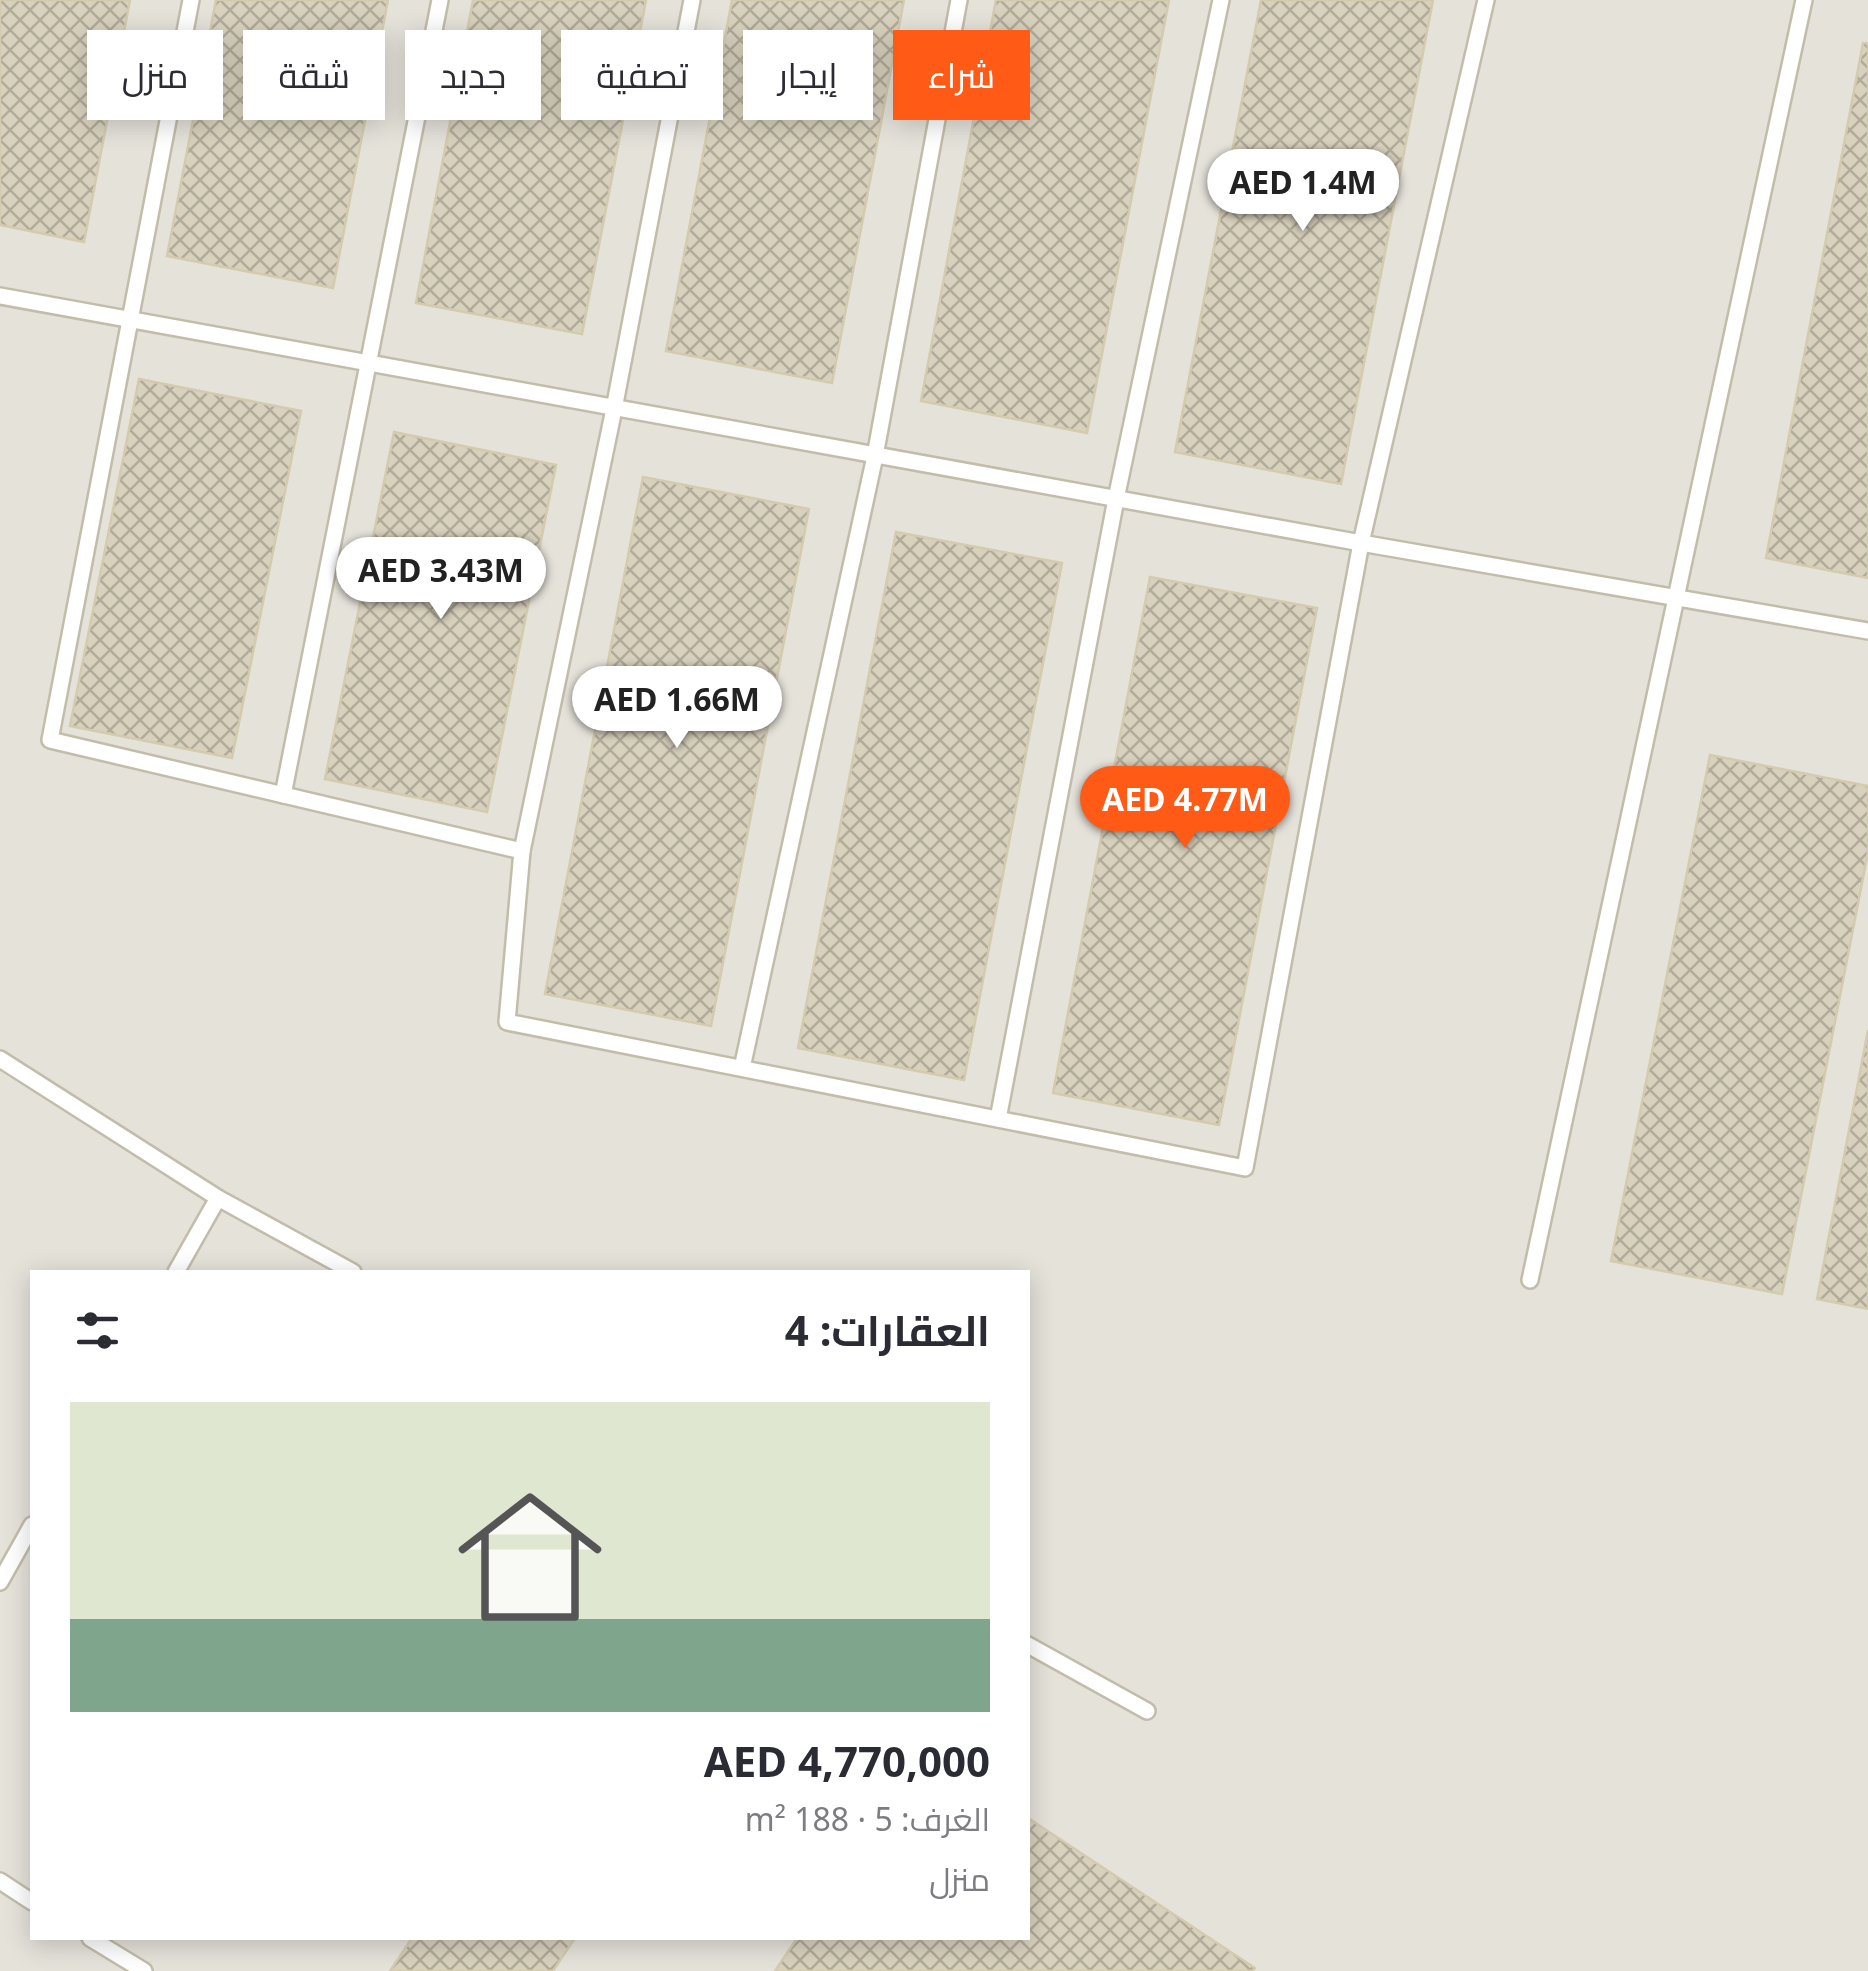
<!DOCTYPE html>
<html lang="ar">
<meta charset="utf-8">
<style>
:root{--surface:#fff;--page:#f7f7f7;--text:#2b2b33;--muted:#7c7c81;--line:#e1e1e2;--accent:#ff5a16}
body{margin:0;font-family:"Noto Sans",Cairo,sans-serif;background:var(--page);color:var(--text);direction:rtl;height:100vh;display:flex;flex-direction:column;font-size:38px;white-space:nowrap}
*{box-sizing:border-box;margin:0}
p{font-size:32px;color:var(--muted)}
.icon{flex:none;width:55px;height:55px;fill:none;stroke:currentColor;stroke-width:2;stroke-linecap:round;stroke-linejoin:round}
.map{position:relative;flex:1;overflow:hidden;direction:ltr}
.panel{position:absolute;left:30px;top:1270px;width:1000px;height:670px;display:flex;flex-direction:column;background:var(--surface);border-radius:0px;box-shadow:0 5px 25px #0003;direction:rtl}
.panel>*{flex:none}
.guide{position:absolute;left:30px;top:30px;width:1000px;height:90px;direction:rtl;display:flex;gap:20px}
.price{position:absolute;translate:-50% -85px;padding:0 22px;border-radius:35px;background:#fff;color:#222;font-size:32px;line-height:65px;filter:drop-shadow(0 2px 5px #0008)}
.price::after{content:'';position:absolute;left:50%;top:60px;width:30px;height:22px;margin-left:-15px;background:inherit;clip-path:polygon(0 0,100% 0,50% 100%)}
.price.on{background:var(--accent);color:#fff}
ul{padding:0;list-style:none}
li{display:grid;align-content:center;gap:20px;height:530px;padding:0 40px}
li+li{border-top:2px solid var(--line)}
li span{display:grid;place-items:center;height:310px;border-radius:0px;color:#555}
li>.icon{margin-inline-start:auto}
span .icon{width:180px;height:180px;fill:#fffc;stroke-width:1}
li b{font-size:42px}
h2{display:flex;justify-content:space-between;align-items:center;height:120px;padding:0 40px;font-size:42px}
.pill{padding:0 35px;border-radius:0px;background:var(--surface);box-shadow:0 5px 25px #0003;font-size:35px;line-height:90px}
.pill.on{background:var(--accent);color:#fff}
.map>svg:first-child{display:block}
.industrial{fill:#e5e2da;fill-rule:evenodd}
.building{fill:url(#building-cross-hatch);stroke:#d4cbaf;stroke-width:2.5}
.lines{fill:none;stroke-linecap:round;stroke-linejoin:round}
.service-casing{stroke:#c2bdaa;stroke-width:20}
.service{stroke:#fff;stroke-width:15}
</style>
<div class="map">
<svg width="1868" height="1971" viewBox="0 0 1868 1971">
<defs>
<pattern id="building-cross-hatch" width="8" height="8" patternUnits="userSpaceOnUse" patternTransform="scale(2.5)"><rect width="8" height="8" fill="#d8d1bd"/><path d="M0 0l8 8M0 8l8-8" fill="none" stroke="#b1ab9a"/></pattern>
</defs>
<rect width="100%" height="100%" fill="#f5f3e9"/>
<path class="industrial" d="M0,0h1868v1971h-1868zM32,1272h996v666h-996z"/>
<g class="building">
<polygon points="0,0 130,0 84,242 0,225"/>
<polygon points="216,0 388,0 333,288 167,256"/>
<polygon points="473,0 646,0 582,334 416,303"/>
<polygon points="732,0 904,0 832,383 666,351"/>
<polygon points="996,0 1169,0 1087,433 921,401"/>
<polygon points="1261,0 1433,0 1341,484 1175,452"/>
<polygon points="1863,43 1868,43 1868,578 1766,558"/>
<polygon points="139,379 301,411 232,758 70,726"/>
<polygon points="394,432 556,465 487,812 325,779"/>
<polygon points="643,477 809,509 711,1026 545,994"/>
<polygon points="896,532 1062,563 964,1080 798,1048"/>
<polygon points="1150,577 1317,608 1219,1125 1053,1093"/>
<polygon points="1710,755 1868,786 1868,852 1782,1294 1611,1261"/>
<polygon points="1868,1030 1868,1309 1817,1299"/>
<polygon points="1028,1818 1255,1968 1253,1971 775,1971 797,1938 1028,1938"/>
<polygon points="412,1938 575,1938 553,1971 390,1971"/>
</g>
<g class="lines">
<defs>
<g id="service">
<polyline points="191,0 50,740 522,851"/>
<polyline points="692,0 614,409 522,851 507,1022 1245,1168 1361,543 1486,0"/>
<polyline points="0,296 1361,543 1868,631"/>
<polyline points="283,795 440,0"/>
<polyline points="0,1059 218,1198 353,1272"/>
<polyline points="742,1068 875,456 959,0"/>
<polyline points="998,1119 1116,499 1221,0"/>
<polyline points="176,1272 218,1198"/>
<polyline points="1530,1280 1804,0"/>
<polyline points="0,1582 32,1525"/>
<polyline points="1028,1645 1147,1711"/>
<polyline points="0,1881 32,1902"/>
<polyline points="90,1938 144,1971"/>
</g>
</defs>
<use href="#service" class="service-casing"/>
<use href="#service" class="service"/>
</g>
</svg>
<b class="price" style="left:1303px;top:234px">AED 1.4M</b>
<b class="price" style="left:441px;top:622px">AED 3.43M</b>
<b class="price" style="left:677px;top:751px">AED 1.66M</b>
<b class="price on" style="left:1185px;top:851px">AED 4.77M</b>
<div class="guide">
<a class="pill on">شراء</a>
<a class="pill">إيجار</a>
<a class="pill">تصفية</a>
<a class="pill">جديد</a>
<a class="pill">شقة</a>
<a class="pill">منزل</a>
</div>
<section class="panel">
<h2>العقارات: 4<svg class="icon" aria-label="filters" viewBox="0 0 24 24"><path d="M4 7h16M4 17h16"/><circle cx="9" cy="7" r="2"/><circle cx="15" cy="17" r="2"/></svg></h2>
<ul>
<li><span style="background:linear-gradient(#dfe7d0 70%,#7fa58c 0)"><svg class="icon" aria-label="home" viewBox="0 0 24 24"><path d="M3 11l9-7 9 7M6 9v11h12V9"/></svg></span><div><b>AED 4,770,000</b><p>الغرف: 5 · 188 m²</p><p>منزل</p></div></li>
</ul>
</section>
</div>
